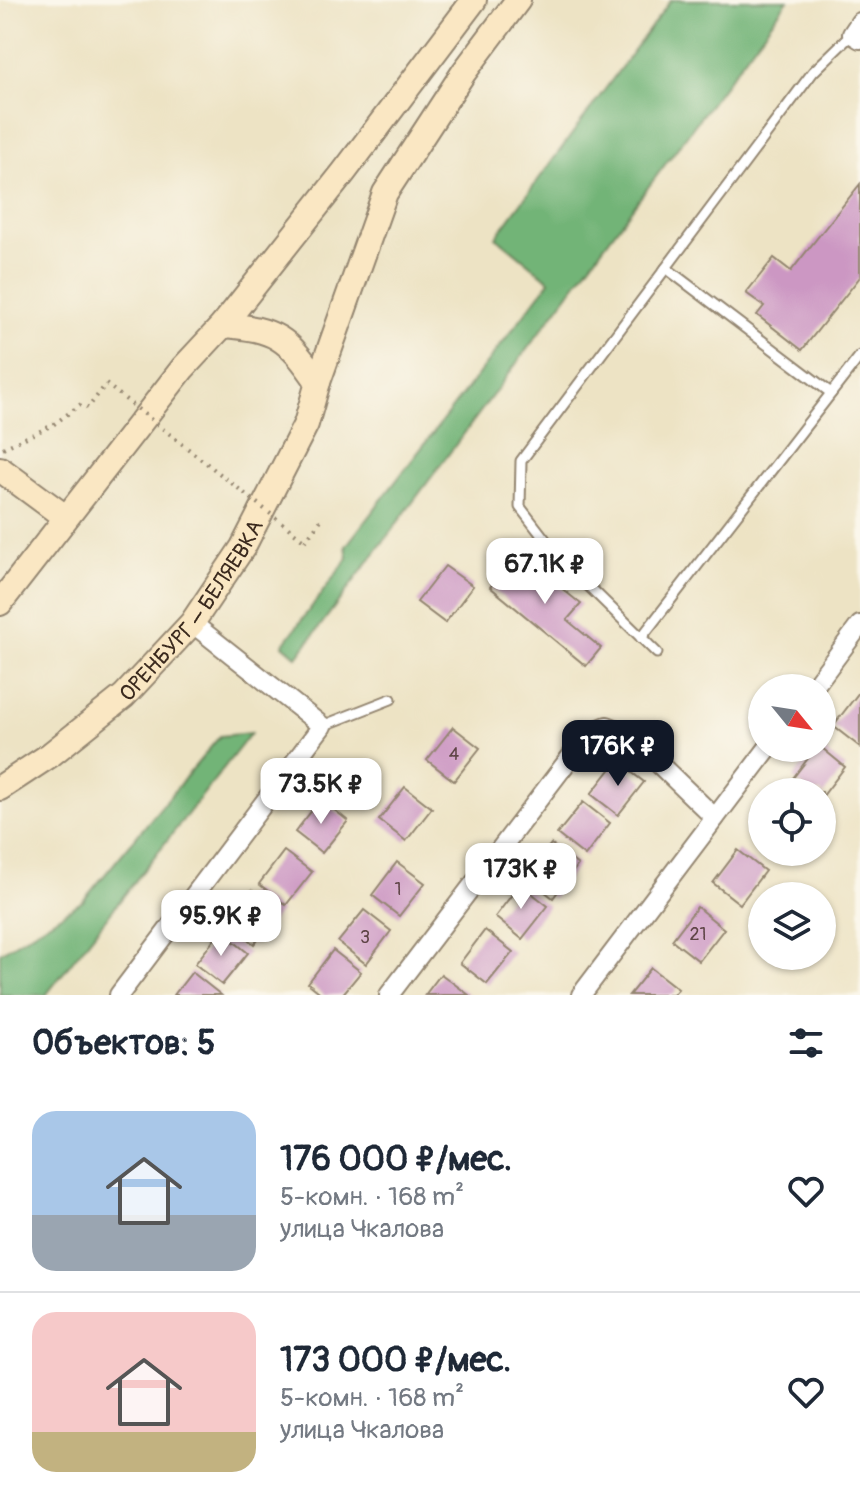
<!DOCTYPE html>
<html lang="ru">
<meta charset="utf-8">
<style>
:root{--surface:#fff;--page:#f2f2f3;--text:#1f2937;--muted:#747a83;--line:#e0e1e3;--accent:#111827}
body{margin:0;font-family:Pangolin,sans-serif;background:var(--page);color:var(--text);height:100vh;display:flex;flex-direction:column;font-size:30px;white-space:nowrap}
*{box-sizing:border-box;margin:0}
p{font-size:26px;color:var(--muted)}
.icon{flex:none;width:44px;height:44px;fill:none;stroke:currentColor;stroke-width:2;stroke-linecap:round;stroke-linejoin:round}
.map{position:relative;height:995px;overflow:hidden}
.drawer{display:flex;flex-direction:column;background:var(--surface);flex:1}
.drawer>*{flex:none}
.needle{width:52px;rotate:120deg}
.tools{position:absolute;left:748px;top:674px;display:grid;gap:16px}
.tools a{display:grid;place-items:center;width:88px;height:88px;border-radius:50%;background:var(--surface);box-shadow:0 2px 6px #0004;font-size:40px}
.price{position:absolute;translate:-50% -68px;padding:0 18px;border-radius:16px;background:#fff;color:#222;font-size:26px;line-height:52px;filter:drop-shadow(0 2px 4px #0008)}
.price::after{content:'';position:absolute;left:50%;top:48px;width:24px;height:18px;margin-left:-12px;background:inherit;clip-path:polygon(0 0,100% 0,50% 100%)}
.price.active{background:var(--accent);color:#fff}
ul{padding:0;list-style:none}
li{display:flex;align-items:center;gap:24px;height:200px;padding:0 32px}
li+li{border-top:2px solid var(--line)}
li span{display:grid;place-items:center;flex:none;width:224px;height:160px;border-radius:24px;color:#555}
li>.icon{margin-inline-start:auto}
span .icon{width:96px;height:96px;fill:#fffc;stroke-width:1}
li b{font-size:34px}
h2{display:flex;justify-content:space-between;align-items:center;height:96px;padding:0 32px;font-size:34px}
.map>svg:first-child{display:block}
.forest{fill:#72b477;stroke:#566f4a;stroke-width:2}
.building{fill:#cc97c3}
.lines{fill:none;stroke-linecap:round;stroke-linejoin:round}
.lane-casing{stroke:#948671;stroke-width:13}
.street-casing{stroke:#948671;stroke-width:22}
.secondary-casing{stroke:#948671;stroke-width:28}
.path{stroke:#948671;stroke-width:4;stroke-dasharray:2 6;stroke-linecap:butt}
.lane{stroke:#fff;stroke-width:9}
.street{stroke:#fff;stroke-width:18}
.secondary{stroke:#fae7c3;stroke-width:24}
.path-bridge{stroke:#948671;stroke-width:4;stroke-dasharray:2 6;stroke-linecap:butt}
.labels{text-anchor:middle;stroke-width:7;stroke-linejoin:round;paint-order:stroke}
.number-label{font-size:18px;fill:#5f4547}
.street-label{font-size:22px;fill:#3b2a1e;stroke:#fbf7ec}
</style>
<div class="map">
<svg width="860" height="995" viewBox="0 0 860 995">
<rect width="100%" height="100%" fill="#fbf7ec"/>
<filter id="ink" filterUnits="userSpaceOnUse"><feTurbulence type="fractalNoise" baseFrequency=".0125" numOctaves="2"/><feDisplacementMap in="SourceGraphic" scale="16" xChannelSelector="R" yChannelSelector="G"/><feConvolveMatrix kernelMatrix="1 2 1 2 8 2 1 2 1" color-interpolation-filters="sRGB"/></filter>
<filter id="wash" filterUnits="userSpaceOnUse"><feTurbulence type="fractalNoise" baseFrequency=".006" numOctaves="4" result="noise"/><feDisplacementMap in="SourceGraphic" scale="32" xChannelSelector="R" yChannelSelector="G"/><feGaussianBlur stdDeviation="1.8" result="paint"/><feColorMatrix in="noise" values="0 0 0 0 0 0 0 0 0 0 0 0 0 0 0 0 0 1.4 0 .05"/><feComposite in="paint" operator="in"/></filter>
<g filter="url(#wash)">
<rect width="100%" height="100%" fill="#ede3c4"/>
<g class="forest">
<polygon points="671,0 788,0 297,657 283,645 348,558 346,546 550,281 496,237"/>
<polygon points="251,733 46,995 0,995 0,953 83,901 220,736"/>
</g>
<g id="blocks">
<g class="building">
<polygon points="860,184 860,277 802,350 757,315 764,306 746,293 774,258 791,271"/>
<polygon points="518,553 581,604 567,620 601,648 586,666 490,587"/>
<polygon points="445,566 473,586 445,623 417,602"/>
<polygon points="860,691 860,747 833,726"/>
<polygon points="453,727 480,748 454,781 427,760"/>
<polygon points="816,748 822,748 845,767 822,797 822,792 810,792 793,778"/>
<polygon points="617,761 644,782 618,815 591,794"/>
<polygon points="405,787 432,808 406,841 379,820"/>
<polygon points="321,799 348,821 322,853 295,832"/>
<polygon points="583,802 610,823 585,856 557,834"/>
<polygon points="551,844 578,865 553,898 525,876"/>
<polygon points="738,850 765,871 740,904 713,883"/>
<polygon points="284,851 312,872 286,905 259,884"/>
<polygon points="397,862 425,883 399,916 372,895"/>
<polygon points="520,884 548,906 522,939 495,917"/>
<polygon points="252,890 280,911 254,944 227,923"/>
<polygon points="697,907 724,929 699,961 672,940"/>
<polygon points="364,910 391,931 366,964 338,942"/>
<polygon points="485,930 513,952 487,984 460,963"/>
<polygon points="221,931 248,953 222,985 195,964"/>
<polygon points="333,950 361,972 342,995 323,995 308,983"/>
<polygon points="651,968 678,989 673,995 629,995"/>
<polygon points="192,972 221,995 174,995"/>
<polygon points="441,974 469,995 425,995"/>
</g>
</g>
</g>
<g filter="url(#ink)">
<use href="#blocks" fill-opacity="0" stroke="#948671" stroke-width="2"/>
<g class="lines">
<defs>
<g id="lane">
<polyline points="666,268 831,393"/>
<polyline points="641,638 860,356"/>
<polyline points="657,653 557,555 520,507 521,461 813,72 852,34"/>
<polyline points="322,726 391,699"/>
</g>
<g id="street">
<polyline points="860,22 852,34 860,39"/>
<polyline points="813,688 860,625"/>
<polyline points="119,995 322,726 192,623"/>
<polyline points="389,995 589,733 607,726 628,734 715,818"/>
<polyline points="581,995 768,748"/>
</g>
<g id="secondary">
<polyline points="318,382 385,193 464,72 518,0"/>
<polyline points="0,469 65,517"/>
<polyline points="0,603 183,368 223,325 344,172 474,0"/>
<path id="s1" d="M0,788l50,-33 74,-59 68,-73 51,-76 63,-123 12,-42c-30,-44 -42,-53 -95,-57"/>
</g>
</defs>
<use href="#lane" class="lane-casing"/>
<use href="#street" class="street-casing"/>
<use href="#secondary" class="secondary-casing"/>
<g class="path">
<polyline points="3,448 53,425 81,404 88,408 106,384"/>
<polyline points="305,541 321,520"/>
</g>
<use href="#lane" class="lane"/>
<use href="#street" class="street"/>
<use href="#secondary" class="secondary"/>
<polyline class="path-bridge" points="106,384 305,541"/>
</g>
</g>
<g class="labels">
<g class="number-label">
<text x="454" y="760">4</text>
<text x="398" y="895">1</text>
<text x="698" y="940">21</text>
<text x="365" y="943">3</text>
</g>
<g class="street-label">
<text dy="8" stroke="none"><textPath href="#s1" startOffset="264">ОРЕНБУРГ – БЕЛЯЕВКА</textPath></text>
</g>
</g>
</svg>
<div class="tools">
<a><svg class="needle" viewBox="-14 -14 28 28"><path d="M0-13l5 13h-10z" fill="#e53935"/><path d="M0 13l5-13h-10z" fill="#747a83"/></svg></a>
<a><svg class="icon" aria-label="locate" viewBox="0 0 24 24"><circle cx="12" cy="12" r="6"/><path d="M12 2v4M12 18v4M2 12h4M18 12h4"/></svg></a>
<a><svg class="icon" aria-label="layers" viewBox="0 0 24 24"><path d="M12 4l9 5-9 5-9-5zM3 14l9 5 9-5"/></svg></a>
</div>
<b class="price" style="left:545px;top:606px">67.1K ₽</b>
<b class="price active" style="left:618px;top:788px">176K ₽</b>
<b class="price" style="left:321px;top:826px">73.5K ₽</b>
<b class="price" style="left:521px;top:911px">173K ₽</b>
<b class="price" style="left:221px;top:958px">95.9K ₽</b>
</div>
<section class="drawer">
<h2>Объектов: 5<svg class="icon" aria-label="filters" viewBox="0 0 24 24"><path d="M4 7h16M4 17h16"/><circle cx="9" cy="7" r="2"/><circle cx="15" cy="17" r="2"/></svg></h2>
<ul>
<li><span style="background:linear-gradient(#a9c7e8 65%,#9aa5b1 0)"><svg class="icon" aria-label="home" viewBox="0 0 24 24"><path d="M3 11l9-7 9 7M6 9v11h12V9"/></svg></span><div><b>176 000 ₽/мес.</b><p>5-комн. · 168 m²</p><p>улица Чкалова</p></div><svg class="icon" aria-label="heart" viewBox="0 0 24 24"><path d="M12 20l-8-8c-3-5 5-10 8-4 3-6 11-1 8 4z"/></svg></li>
<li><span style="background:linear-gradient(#f6c9c9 75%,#c2b280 0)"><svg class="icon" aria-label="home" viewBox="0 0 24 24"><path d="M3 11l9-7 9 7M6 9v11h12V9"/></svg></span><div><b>173 000 ₽/мес.</b><p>5-комн. · 168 m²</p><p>улица Чкалова</p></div><svg class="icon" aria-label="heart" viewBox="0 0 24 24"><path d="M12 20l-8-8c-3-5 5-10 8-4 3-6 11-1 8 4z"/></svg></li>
</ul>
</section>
